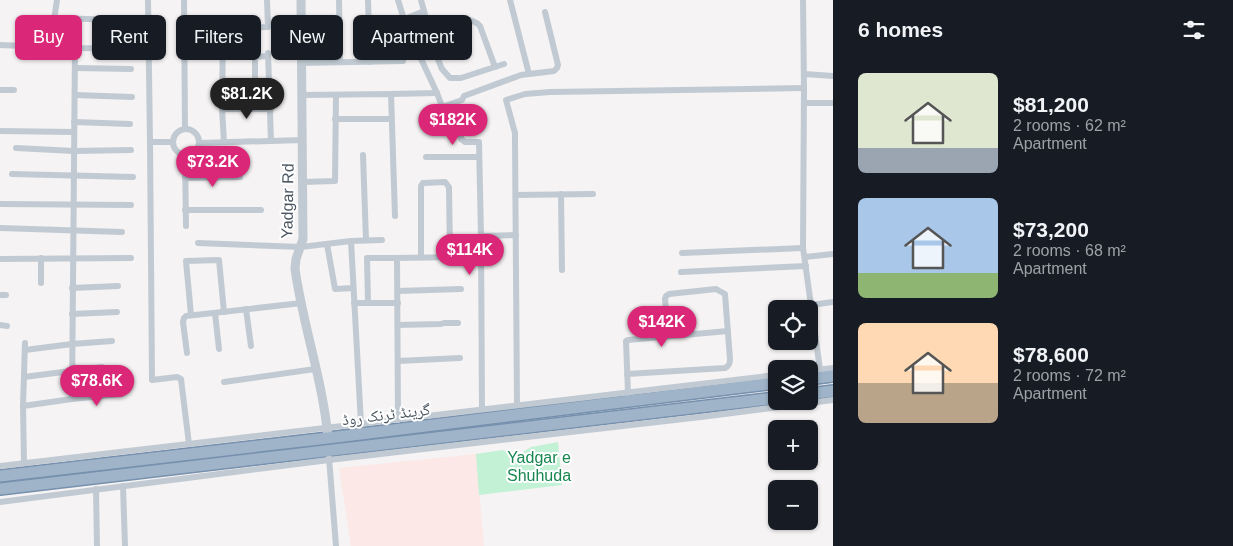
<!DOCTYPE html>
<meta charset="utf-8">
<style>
:root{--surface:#171b24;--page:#20242c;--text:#f1f3f6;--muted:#9ea1a6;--accent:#db2777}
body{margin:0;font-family:Arial,"Noto Naskh Arabic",sans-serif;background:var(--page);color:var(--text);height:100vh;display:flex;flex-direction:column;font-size:19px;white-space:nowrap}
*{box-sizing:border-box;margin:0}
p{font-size:16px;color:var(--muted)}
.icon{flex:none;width:28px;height:28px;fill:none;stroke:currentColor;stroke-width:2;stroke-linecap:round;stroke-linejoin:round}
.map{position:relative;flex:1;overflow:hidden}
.details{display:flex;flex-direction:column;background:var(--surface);width:400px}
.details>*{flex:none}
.guide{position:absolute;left:15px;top:15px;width:475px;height:45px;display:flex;gap:10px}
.buttons{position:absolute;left:768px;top:300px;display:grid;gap:10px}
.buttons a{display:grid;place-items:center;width:50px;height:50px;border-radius:8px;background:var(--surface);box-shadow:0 1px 4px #0004;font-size:25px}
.price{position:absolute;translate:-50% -42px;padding:0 11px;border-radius:18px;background:var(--accent);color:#fff;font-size:16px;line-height:32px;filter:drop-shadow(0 1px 2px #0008)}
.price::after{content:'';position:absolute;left:50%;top:30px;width:15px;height:11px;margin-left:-8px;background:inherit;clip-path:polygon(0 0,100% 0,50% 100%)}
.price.current{background:#222;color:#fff}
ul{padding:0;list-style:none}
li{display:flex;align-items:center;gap:15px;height:125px;padding:0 25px}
li span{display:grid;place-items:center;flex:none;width:140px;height:100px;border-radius:8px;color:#555}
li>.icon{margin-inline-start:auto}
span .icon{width:60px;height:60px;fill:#fffc;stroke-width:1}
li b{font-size:21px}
h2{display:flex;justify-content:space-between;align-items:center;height:60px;padding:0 25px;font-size:21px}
.chip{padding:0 18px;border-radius:8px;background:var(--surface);box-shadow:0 1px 4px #0004;font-size:18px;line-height:45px}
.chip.current{background:var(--accent);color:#fff}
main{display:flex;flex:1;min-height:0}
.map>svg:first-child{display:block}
.medical{fill:#fce8e6}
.green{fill:#c3f1d5}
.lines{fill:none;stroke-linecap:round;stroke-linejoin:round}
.trunk-casing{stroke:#7690ad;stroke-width:14}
.minor{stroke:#c1cad2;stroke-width:6}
.tertiary{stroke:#c1cad2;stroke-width:9}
.trunk{stroke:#9fb4c9;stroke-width:11}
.labels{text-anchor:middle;stroke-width:4;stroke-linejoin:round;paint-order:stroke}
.street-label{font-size:16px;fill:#4a5661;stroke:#fff}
.park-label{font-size:16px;fill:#17864f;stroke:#fff}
</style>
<main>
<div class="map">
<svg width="833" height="546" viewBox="0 0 833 546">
<rect width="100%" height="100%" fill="#f5f3f3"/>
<polygon class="medical" points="476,454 484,546 351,546 339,468"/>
<polygon class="green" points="558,442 562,485 479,495 476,454 502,450 511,453 521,453 531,447"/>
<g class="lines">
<defs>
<g id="trunk">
<polyline points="809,379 833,376"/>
<polyline points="809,394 833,391"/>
<polyline points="0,476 328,438 776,383"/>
<polyline points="0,489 776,398"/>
</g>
</defs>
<use href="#trunk" class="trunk-casing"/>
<g class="minor">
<polyline points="148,0 150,142"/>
<polyline points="184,0 185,129"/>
<polyline points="339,0 340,62"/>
<polyline points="368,0 370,62"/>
<polyline points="398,0 407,29 437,93 449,125 460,123 461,125 461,139 465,142 479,142 481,236 482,409"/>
<polyline points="510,0 529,74"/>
<polyline points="803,0 804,88 803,248 820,369"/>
<polyline points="424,11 437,57 442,69 450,78 461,78 504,64"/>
<polyline points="55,18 149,21"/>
<polyline points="405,19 424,11 421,0"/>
<path d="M429,28c14,-4 39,-16 51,-2l15,41"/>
<polyline points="184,29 268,27 267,0"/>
<polyline points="223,29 222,109 224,142"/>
<polyline points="369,31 407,29"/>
<polyline points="0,45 75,48 149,49"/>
<polyline points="50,47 57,0"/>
<polyline points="268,53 271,141"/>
<polyline points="268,56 255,57 255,78 257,81 269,81"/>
<polyline points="301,63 403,61"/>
<polyline points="75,68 131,69"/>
<polyline points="804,74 833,76"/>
<polyline points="0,90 14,90"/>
<polyline points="391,94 437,93"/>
<polyline points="75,95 132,97"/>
<polyline points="302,95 391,94 395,216"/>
<polyline points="804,103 833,103"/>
<polyline points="442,107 462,100 464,96 521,75 554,71 557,68 558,65 545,12"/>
<polyline points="222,109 271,109"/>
<polyline points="335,119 391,119"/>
<polyline points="74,122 130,124"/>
<circle cx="186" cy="142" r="13"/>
<polyline points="0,131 74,132"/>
<polyline points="173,142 150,142 152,380 177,377 181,379 189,444"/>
<polyline points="199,143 303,140"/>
<polyline points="16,148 74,151 131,150"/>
<polyline points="185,155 186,226"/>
<polyline points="363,155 366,240"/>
<polyline points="426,157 479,157"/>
<polyline points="12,174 133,177"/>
<polyline points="185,178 240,177"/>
<polyline points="303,182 335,181 336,95"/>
<polyline points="561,194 562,270"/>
<polyline points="516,195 593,194"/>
<polyline points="0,204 131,205"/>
<polyline points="185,210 261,210"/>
<polyline points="0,228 122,232"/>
<polyline points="481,236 516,235"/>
<polyline points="351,241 382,240"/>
<polyline points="198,243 301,247 351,241 361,424"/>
<polyline points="327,244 335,289 353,288"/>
<polyline points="682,253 803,248"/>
<polyline points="421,257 421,186 423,183 445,182 449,187 450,257"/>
<polyline points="805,257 833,254"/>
<polyline points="41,258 41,283"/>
<polyline points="0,259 131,258"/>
<polyline points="681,272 806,266"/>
<polyline points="72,288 118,286"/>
<polyline points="398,291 461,289"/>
<polyline points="0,295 6,295"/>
<polyline points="354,303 398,303"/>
<polyline points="368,303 367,258 397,258"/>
<polyline points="811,305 833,302"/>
<polyline points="246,309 251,346"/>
<polyline points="215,313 219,349"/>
<polyline points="72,314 117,312"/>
<polyline points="191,315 186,261 219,260 224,312"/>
<polyline points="0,325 7,326"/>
<polyline points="398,325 441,324 444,323 458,323"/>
<polyline points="25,350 72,344 112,341"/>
<polyline points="187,353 183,322 184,318 186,316 302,303"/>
<polyline points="398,361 460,358"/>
<polyline points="809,371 833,368"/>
<path d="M627,374l98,-6c4,-2 5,-4 5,-9l-5,-65 -9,-5 -47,5 -3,2 -1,3 3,37"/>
<polyline points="24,377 102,367"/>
<polyline points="224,382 315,369"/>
<polyline points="628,393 626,341 628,340 728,331"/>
<polyline points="72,399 121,394"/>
<polyline points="517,405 515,142 515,133 506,100 525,94 550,92 804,88"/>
<polyline points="23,406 25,343"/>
<polyline points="398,420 397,258 459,257"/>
<polyline points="329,458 336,546"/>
<polyline points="24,463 23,406 72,399 75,48"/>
<polyline points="0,466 776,375"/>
<polyline points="123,486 125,546"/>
<polyline points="96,489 97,546"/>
<polyline points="0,502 329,460 701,417 833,400"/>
</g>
<path class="tertiary" d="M301,0l2,239 -7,20 -1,10c8,57 28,112 33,169"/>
<use href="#trunk" class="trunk"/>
</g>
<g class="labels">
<g class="street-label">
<text transform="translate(287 201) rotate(-89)" y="6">Yadgar Rd</text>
<text transform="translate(386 414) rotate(-7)" y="6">گرینڈ ٹرنک روڈ</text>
</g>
<g class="park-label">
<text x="539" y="463">Yadgar e<tspan x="539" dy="18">Shuhuda</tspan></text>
</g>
</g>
</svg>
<div class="buttons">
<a><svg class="icon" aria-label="locate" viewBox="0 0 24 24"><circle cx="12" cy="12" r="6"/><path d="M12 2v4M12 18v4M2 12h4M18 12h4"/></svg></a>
<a><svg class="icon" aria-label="layers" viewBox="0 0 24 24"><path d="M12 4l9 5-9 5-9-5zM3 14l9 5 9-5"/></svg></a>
<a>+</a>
<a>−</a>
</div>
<b class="price current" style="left:247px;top:120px">$81.2K</b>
<b class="price" style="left:453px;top:146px">$182K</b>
<b class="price" style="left:213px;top:188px">$73.2K</b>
<b class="price" style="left:470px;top:276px">$114K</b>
<b class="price" style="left:662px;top:348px">$142K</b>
<b class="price" style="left:97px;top:407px">$78.6K</b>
<div class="guide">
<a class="chip current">Buy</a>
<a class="chip">Rent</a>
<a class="chip">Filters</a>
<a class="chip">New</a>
<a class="chip">Apartment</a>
</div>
</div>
<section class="details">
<h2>6 homes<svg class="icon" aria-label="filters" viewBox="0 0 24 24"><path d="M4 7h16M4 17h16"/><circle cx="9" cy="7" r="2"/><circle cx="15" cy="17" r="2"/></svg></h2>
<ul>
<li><span style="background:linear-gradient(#dfe7d0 75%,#9aa5b1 0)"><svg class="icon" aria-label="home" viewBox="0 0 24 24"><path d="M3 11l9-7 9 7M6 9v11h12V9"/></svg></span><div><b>$81,200</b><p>2 rooms · 62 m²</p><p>Apartment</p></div></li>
<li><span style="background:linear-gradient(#a9c7e8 75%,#8fb573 0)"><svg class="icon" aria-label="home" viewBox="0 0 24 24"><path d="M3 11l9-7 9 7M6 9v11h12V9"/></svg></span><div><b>$73,200</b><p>2 rooms · 68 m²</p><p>Apartment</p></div></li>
<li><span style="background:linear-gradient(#ffd9b3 60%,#b9a48a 0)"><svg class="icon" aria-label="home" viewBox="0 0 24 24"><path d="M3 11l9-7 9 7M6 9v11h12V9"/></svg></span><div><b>$78,600</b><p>2 rooms · 72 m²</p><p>Apartment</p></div></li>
</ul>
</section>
</main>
